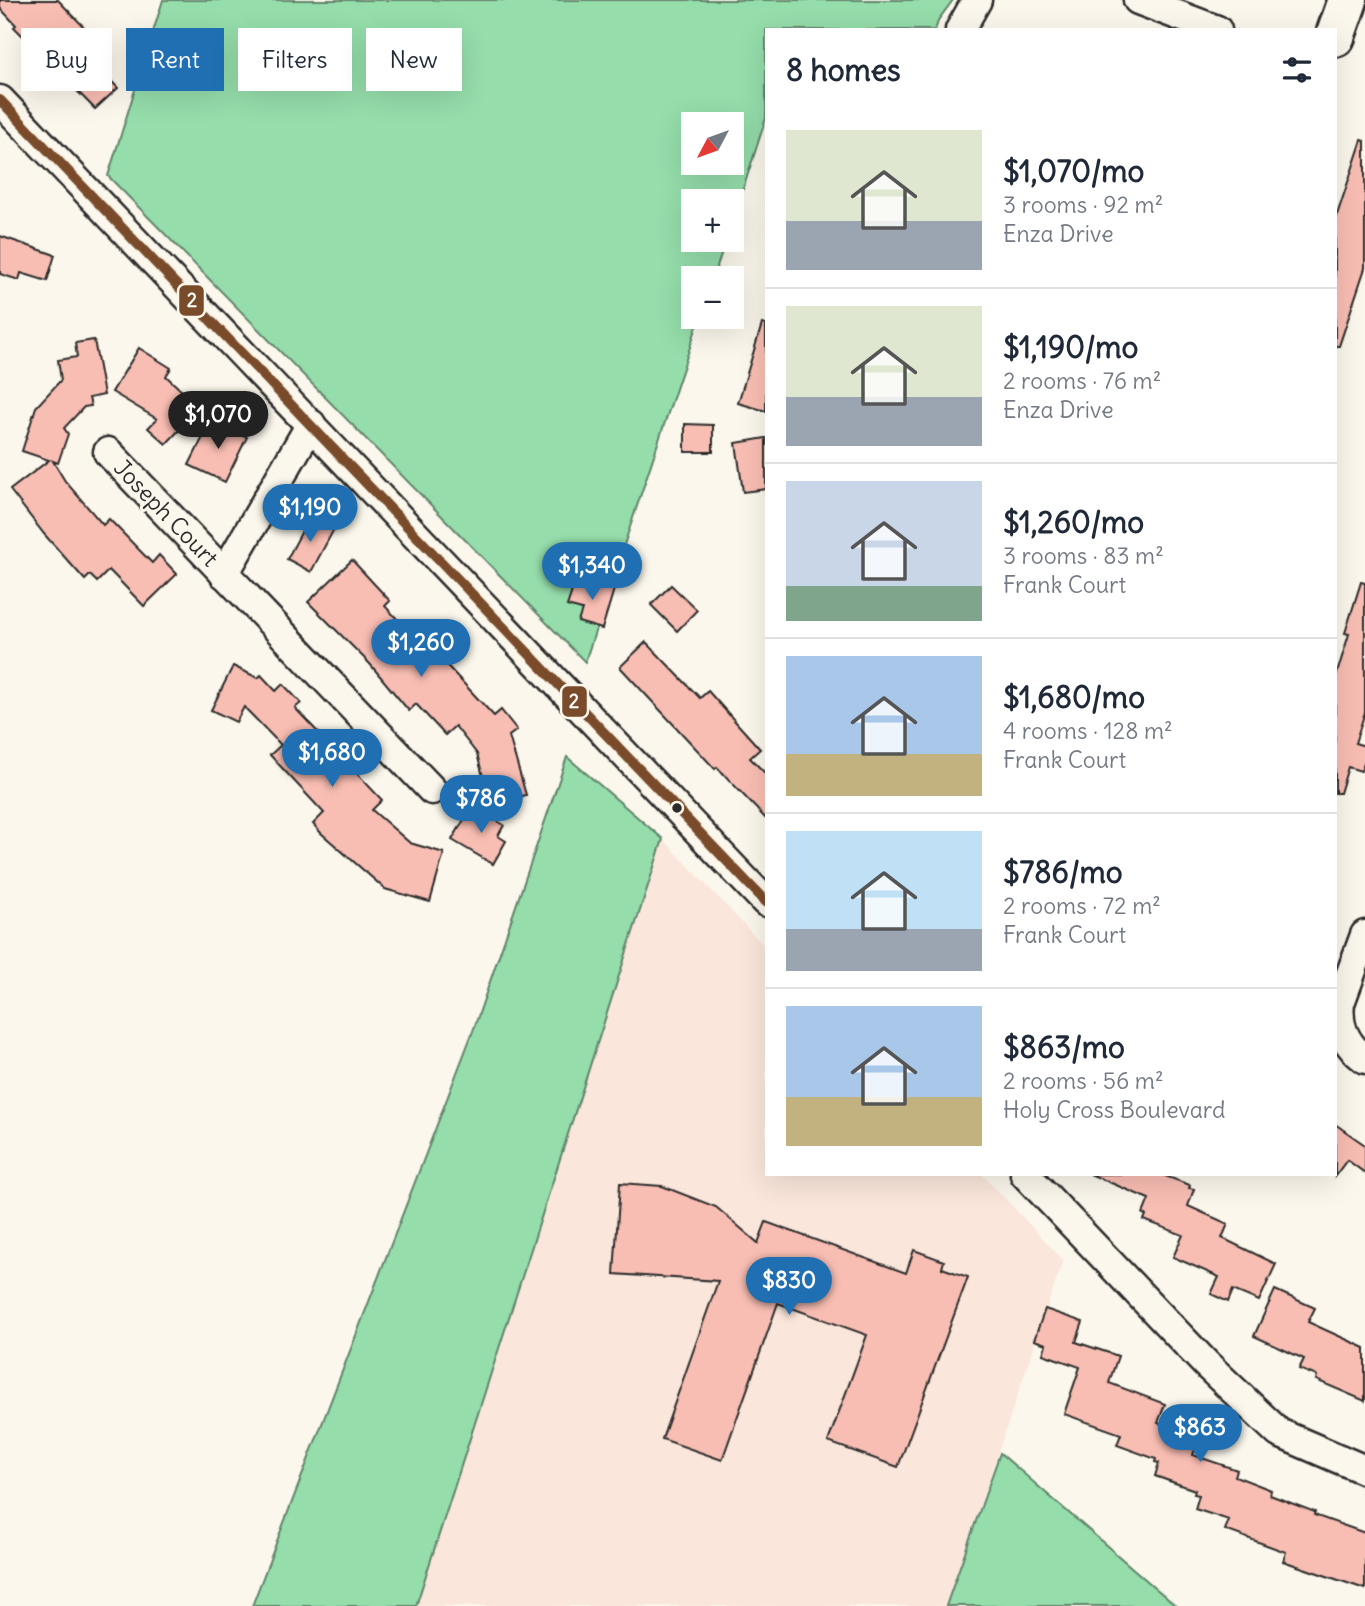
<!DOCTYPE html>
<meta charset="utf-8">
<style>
:root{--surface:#fff;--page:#f6f6f7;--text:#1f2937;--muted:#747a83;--line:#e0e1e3;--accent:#1f6fb2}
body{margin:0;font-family:Delius,sans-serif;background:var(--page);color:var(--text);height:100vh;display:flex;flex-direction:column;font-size:26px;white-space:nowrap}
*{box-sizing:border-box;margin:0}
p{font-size:23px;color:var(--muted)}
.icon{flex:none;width:38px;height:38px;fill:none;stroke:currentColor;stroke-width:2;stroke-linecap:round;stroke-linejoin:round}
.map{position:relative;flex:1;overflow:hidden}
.details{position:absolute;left:765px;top:28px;width:572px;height:1148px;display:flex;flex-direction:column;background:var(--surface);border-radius:0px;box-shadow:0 7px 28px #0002}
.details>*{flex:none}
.top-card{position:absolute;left:21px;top:28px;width:639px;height:63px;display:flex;gap:14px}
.needle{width:46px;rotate:229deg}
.tools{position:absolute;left:681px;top:112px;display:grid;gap:14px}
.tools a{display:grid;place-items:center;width:63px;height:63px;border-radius:0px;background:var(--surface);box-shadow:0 7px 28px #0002;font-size:35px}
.price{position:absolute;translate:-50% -60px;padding:0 16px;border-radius:24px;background:var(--accent);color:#fff;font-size:23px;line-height:46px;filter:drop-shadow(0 2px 4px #0008)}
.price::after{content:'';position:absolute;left:50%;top:42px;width:21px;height:16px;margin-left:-10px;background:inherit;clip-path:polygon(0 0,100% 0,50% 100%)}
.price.selected{background:#222;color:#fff}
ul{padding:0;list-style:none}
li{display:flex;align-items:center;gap:21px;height:175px;padding:0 21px}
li+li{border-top:2px solid var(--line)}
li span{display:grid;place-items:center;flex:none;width:196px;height:140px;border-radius:0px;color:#555}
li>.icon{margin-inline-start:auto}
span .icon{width:84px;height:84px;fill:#fffc;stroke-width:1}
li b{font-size:30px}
h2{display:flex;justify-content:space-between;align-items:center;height:84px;padding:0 21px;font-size:30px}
.tag{padding:0 24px;border-radius:0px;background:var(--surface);box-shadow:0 7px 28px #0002;font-size:24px;line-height:63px}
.tag.selected{background:var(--accent);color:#fff}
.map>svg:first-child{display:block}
.built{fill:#fae6db}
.green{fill:#95ddab;stroke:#60846b;stroke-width:2;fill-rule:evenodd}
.building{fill:#f9beb3;stroke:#2b2b2b;stroke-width:2}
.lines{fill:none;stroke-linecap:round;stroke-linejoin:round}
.street-casing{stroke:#2b2b2b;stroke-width:33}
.secondary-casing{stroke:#2b2b2b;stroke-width:44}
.street{stroke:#fbf7ec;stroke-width:28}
.secondary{stroke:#fbf7ec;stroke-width:38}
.bus-1-casing{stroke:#fbf7ec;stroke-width:16}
.bus-1{stroke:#7a4b2a;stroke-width:10}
.bus-dot{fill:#2b2b2b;stroke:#fbf7ec;stroke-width:2.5}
.labels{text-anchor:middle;stroke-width:6;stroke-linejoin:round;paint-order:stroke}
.street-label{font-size:23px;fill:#2b2b2b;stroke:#fbf7ec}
.line-badge{stroke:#fbf7ec;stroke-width:2.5}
.badge-label{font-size:19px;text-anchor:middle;font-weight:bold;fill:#fff}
</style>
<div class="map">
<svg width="1365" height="1606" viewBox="0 0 1365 1606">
<rect width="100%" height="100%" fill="#fbf7ec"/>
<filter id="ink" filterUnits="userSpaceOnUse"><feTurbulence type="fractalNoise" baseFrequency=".0143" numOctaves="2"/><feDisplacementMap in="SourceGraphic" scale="14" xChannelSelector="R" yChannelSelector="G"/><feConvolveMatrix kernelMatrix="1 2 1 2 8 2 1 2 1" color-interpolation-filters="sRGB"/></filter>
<g filter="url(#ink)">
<polygon class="built" points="663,839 766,948 766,1174 982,1174 1063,1260 946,1606 416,1606"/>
<g class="green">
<path d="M163,0h790l-14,19 -4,11h-169v88l-34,105v-22h-39v39h33l-13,38h-20v39h7l-115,345 -477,-486zM693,124h39v39h-39z"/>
<polygon points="567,757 663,839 416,1606 252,1606 473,1031"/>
<polygon points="1000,1453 1176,1606 946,1606"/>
</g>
<g class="building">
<polygon points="0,0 58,0 85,28 82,31 97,47 87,56 118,88 95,109 14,27 16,25 0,8"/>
<polygon points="1362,140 1365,141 1365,268 1339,346 1335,346 1335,221"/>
<polygon points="0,236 55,255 47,281 21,273 19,280 0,274"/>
<polygon points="762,324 766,325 766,411 738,403"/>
<polygon points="94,340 104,395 89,398 91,406 84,407 64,428 68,434 58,463 53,461 65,481 103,525 109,519 152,563 159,555 177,574 144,606 109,570 97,582 90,575 85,580 44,534 10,490 49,460 22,451 36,407 61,380 58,360 77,357 75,343"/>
<polygon points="139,348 171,368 166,376 200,408 166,444 148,428 157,419 112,392"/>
<polygon points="212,419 247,437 225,482 189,465"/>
<polygon points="685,424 713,425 713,452 685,452"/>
<polygon points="766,438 766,489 743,492 736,443"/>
<polygon points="310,516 334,529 311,572 287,559"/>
<polygon points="352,560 390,601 385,606 428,652 430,650 439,660 441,659 494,716 501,710 517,730 509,736 526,795 481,808 474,782 484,780 477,754 455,726 445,735 416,704 409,711 370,664 308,602"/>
<polygon points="593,579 615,586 602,629 578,622 582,610 567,606 575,582 591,587"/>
<polygon points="1361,582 1365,583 1365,712 1355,743 1365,746 1365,760 1361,771 1348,767 1340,793 1335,793 1335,680 1349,634 1345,633"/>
<polygon points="671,585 697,610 677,631 651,605"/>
<polygon points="646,642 700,698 708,691 760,749 750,758 766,774 766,819 717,767 715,769 620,667"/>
<polygon points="233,666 258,678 261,675 276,691 283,684 301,703 295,708 382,800 372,810 410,843 444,853 430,902 385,889 321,833 313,824 324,813 270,755 281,745 244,707 236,722 211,710"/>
<polygon points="472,806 504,825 498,836 506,841 493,864 452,840"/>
<polygon points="1335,1124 1365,1145 1365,1173 1347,1160 1335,1176"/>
<polygon points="1090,1174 1160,1174 1190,1185 1189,1188 1194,1189 1188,1206 1228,1224 1222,1238 1276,1264 1259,1301 1233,1290 1228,1302 1211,1294 1219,1277 1173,1257 1183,1235 1144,1220 1146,1215 1143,1214 1149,1199"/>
<polygon points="620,1183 662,1186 716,1207 758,1243 766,1222 906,1273 914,1250 944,1261 942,1268 968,1277 898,1467 828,1442 867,1335 778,1303 722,1460 662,1439 718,1281 614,1274"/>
<polygon points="1275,1290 1315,1308 1308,1322 1365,1348 1365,1401 1316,1380 1317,1376 1299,1369 1304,1359 1254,1336"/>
<polygon points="1045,1309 1083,1322 1076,1342 1118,1356 1109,1383 1165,1404 1158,1423 1199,1438 1193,1455 1237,1470 1235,1476 1271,1490 1270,1495 1315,1512 1314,1515 1365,1533 1365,1589 1283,1561 1286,1552 1225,1530 1229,1520 1195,1509 1199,1495 1194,1494 1195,1490 1155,1476 1159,1463 1155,1462 1156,1459 1117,1445 1121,1434 1064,1414 1080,1367 1043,1354 1046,1344 1034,1340"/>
</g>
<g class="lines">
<defs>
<g id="street">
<polyline points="1138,0 1217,30"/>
<polyline points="960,30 977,0"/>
<polyline points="0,100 766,902"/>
<polyline points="108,452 432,790"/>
<polyline points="224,574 311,424"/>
<path d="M1365,935l-25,68c-3,24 6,42 25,56"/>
<polyline points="1025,1174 1206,1364 1279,1433 1365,1470"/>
</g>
<polyline id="secondary" points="1335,37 1348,0"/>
</defs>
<use href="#street" class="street-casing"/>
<use href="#secondary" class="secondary-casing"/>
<use href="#street" class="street"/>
<use href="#secondary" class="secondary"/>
<defs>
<polyline id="bus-1" points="0,100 766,902"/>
</defs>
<use href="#bus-1" class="bus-1-casing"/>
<use href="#bus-1" class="bus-1"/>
</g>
</g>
<circle class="bus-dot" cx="677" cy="808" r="6"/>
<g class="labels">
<g class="street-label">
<text transform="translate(166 513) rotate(46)" y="8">Joseph Court</text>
</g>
</g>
<g class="line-badge">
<rect x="178" y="284" width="27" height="33" rx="7" fill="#7a4b2a"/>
<rect x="561" y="685" width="27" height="33" rx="7" fill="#7a4b2a"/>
</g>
<g class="badge-label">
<text x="192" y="307">2</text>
<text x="574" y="708">2</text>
</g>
</svg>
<div class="tools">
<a><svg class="needle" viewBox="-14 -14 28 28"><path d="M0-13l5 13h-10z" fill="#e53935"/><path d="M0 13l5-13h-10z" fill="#747a83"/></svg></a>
<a>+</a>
<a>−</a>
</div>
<b class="price selected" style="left:218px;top:451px">$1,070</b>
<b class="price" style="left:310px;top:544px">$1,190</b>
<b class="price" style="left:592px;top:602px">$1,340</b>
<b class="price" style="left:421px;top:679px">$1,260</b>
<b class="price" style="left:332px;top:789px">$1,680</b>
<b class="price" style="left:481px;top:835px">$786</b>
<b class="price" style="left:789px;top:1317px">$830</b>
<b class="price" style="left:1200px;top:1464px">$863</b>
<div class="top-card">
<a class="tag">Buy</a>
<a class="tag selected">Rent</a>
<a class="tag">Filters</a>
<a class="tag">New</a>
</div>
<section class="details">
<h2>8 homes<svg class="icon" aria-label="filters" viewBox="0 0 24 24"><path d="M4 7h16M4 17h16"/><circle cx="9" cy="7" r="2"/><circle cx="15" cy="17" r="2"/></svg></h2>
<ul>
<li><span style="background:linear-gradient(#dfe7d0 65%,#9aa5b1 0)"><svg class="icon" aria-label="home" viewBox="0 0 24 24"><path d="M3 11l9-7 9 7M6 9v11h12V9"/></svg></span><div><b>$1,070/mo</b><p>3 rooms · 92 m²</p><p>Enza Drive</p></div></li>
<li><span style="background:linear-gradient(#dfe7d0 65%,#9aa5b1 0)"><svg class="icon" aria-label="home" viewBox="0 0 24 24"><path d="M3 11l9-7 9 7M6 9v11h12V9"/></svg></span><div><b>$1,190/mo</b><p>2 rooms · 76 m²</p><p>Enza Drive</p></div></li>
<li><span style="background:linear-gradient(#c9d6e8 75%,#7fa58c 0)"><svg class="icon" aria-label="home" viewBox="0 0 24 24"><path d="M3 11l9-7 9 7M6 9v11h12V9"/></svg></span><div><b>$1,260/mo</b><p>3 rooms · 83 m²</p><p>Frank Court</p></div></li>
<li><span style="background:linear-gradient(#a9c7e8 70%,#c2b280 0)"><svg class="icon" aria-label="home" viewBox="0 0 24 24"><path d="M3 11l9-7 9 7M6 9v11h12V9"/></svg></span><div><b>$1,680/mo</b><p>4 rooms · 128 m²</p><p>Frank Court</p></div></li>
<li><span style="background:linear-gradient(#bfe0f5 70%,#9aa5b1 0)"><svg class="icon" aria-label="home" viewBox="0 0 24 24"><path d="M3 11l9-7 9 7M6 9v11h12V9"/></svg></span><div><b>$786/mo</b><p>2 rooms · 72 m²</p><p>Frank Court</p></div></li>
<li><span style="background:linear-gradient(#a9c7e8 65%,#c2b280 0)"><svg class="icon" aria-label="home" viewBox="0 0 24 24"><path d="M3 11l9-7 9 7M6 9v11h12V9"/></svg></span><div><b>$863/mo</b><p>2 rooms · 56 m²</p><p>Holy Cross Boulevard</p></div></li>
</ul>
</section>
</div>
